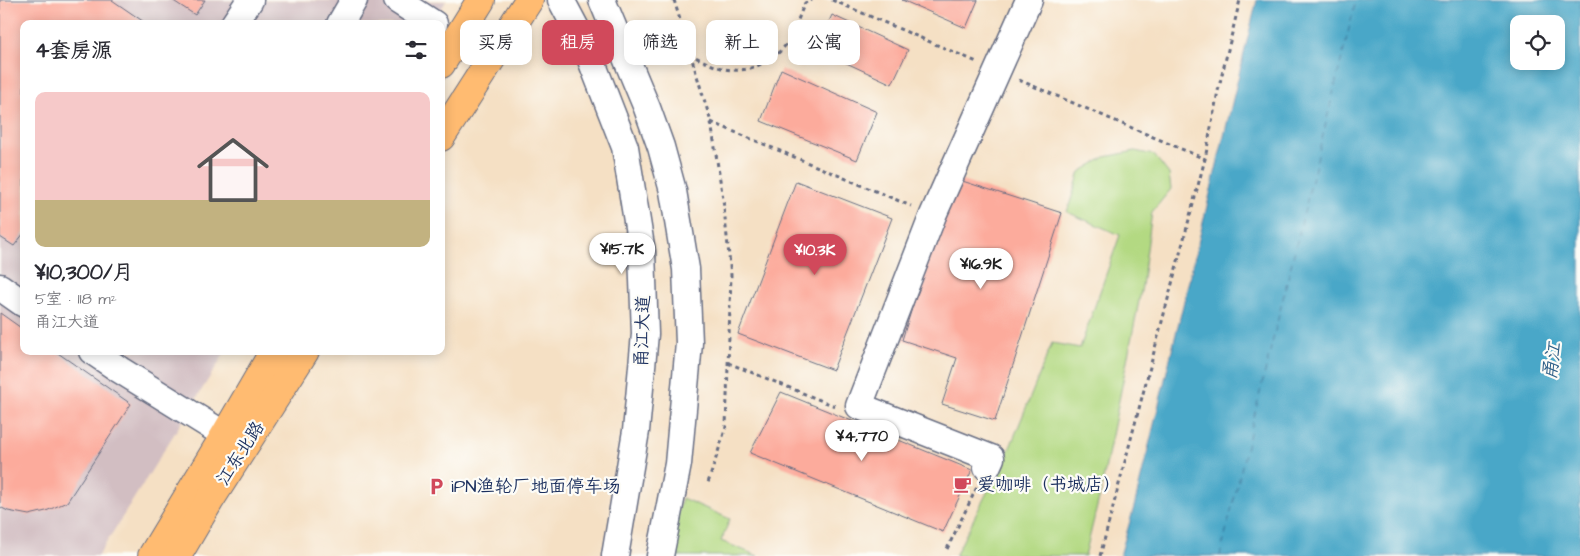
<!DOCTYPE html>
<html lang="zh">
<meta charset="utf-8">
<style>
:root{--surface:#fff;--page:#f7f7f7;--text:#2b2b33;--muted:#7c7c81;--line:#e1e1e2;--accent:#d1495b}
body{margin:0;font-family:"Architects Daughter","LXGW WenKai TC",sans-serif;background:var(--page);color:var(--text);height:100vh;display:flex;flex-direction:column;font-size:19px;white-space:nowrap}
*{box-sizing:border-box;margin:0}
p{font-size:16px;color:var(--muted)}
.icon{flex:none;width:28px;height:28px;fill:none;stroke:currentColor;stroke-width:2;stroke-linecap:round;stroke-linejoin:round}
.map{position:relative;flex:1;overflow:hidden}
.panel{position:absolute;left:20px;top:20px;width:425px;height:335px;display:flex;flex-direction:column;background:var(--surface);border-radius:10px;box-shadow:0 2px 12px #0003}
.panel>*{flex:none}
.banner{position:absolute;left:460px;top:20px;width:475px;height:45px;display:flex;gap:10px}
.buttons{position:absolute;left:1510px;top:15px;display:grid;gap:10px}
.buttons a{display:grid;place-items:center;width:55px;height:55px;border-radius:10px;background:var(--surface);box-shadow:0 2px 12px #0003;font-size:25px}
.price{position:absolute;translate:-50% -42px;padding:0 11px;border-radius:18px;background:#fff;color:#222;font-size:16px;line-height:32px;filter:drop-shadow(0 1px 2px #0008)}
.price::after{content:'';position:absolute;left:50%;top:30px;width:15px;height:11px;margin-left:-8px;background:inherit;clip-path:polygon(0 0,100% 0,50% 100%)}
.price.on{background:var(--accent);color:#fff}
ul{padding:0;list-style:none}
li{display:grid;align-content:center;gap:10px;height:265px;padding:0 15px}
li+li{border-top:1px solid var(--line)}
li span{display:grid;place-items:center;height:155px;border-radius:10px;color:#555}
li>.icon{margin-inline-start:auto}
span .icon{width:90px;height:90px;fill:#fffc;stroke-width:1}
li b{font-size:21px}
h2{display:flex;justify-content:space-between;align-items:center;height:60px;padding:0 15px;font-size:21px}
.tag{padding:0 18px;border-radius:10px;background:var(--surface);box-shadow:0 2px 12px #0003;font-size:18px;line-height:45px}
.tag.on{background:var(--accent);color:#fff}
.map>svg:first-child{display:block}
.industrial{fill:#d2bec2}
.green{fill:#b3d982;stroke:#678470}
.water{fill:#49a7c8;stroke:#326b93;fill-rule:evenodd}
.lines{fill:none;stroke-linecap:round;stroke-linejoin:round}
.ferry{stroke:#2d5f88;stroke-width:1;stroke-dasharray:6 5;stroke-linecap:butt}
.building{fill:#fcab9c}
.minor-casing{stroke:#676d82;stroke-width:29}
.major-casing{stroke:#676d82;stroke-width:30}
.path{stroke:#676d82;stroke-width:3;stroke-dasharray:4 4;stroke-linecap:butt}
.minor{stroke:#fff;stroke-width:26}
.major{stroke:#ffbb71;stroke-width:28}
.labels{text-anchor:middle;stroke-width:4.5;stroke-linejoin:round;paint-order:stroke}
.street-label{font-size:18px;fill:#1b2f5e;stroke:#fdfcf7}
.poi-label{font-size:18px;fill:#1b2f5e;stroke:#fdfcf7;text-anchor:start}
.water-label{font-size:19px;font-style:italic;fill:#2d5f88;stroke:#fdfcf7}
</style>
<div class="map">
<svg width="1580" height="556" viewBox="0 0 1580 556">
<rect width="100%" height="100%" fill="#fdfcf7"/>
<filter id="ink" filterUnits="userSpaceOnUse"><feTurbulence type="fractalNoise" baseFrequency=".02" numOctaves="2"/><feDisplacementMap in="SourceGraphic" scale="10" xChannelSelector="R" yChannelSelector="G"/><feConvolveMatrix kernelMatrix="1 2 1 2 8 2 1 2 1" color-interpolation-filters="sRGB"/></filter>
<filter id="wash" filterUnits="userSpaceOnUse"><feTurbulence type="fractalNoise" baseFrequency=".0096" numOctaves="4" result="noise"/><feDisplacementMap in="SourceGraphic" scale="20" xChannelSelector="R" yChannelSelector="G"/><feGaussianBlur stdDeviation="1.12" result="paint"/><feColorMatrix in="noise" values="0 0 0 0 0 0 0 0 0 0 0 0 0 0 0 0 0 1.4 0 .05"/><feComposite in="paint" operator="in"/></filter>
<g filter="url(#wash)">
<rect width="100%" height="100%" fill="#f5e0c4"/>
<polygon class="industrial" points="0,0 446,1 432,24 24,24 24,351 226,351 98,556 0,556"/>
<g class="green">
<polygon points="1135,151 1154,155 1169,174 1171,189 1152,212 1142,286 1101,490 1085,556 955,556 1011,445 1052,343 1080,348 1120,235 1067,212 1080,172 1105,157"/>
<polygon points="682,498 730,519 721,541 758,556 664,556"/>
</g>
<path class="water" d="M1257,0h323v556h-460l14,-49zM1519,24h37v37h-37z"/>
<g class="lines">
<polyline class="ferry" points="1220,556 1356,0"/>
</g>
<g id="blocks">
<g class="building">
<polygon points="0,0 112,0 147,24 24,24 24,233 14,246 0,237"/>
<polygon points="172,0 205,0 195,15"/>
<polygon points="902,0 978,0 966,28"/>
<polygon points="832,15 908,50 892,84 816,49"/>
<polygon points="781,69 877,112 857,160 761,121"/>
<polygon points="953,178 1062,213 995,421 942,404 957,358 902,340"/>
<polygon points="796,181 892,218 833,370 738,334"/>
<polygon points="0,313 24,330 24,351 55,351 131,404 67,502 46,511 29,515 8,511 0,507"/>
<polygon points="781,392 972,470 943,532 750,453"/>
</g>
</g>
</g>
<g filter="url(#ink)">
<use href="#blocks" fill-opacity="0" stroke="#676d82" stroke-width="1"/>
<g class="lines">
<defs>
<g id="minor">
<polyline points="397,0 434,24"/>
<polyline points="561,0 586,47 625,147 642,252 645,334 636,431 615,556"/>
<polyline points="602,0 647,108 661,147 673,191 686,269 689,343 678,464 660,556"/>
<polyline points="234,24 250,0"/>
<polyline points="340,24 354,0"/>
<polyline points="0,287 24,304"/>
<polyline points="92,351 120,370 225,435"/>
<polyline points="987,467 991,458 859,406 933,215 1029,0"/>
</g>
<g id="major">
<polyline points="441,64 481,0"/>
<polyline points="441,137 529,0"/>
<polyline points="152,556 225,435 274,351"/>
<polyline points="177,556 210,500 305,351"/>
</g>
</defs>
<use href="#minor" class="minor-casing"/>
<use href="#major" class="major-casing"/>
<g class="path">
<polyline points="674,0 711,122 723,199 731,275 726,427 708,483"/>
<polyline points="832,0 977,62"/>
<path d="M689,54c13,6 28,15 43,16 23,2 50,-14 60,-35 5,-11 8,-22 13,-32l7,-3"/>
<polyline points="1019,80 1205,159"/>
<polyline points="711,122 911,206"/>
<polyline points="728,363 835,406"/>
<polyline points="947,549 977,487"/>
<polyline points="1100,556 1205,159 1218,91 1240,0"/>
</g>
<use href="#minor" class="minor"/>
<use href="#major" class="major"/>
</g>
</g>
<defs>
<symbol id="cafe-bare" viewBox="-9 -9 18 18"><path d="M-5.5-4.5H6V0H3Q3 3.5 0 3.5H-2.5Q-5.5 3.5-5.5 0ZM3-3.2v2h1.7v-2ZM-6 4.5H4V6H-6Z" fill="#d1495b" stroke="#fdfcf7" stroke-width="2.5" paint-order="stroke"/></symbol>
<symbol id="parking-bare" viewBox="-9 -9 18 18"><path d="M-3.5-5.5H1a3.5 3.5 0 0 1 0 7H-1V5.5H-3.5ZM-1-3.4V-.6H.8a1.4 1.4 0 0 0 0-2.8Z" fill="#d1495b" stroke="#fdfcf7" stroke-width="2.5" paint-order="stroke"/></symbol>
</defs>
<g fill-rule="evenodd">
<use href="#cafe-bare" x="950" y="472" width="25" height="25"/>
<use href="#parking-bare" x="424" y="474" width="25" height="25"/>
</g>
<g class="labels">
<g class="street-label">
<text transform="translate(642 331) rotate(-88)" y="6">甬江大道</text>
<text transform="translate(240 453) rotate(-57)" y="6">江东北路</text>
</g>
<g class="poi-label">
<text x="977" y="490">爱咖啡（书城店）</text>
<text x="451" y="492">iPN渔轮厂地面停车场</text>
</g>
<g class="water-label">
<text transform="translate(1551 361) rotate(-82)" y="7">甬江</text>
</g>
</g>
</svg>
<div class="buttons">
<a><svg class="icon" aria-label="locate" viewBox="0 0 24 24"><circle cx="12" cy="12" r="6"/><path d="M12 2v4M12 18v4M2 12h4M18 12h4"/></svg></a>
</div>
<b class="price" style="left:622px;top:275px">¥15.7K</b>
<b class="price on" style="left:815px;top:276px">¥10.3K</b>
<b class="price" style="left:981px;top:290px">¥16.9K</b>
<b class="price" style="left:862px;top:462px">¥4,770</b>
<div class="banner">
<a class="tag">买房</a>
<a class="tag on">租房</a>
<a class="tag">筛选</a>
<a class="tag">新上</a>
<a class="tag">公寓</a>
</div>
<section class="panel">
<h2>4套房源<svg class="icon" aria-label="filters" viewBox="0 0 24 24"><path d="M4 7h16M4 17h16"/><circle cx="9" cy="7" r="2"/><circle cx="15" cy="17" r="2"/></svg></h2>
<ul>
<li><span style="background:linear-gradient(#f6c9c9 70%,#c2b280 0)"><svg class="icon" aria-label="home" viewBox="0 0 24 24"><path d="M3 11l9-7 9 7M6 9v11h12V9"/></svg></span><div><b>¥10,300/月</b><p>5室 · 118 m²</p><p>甬江大道</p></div></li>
</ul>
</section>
</div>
